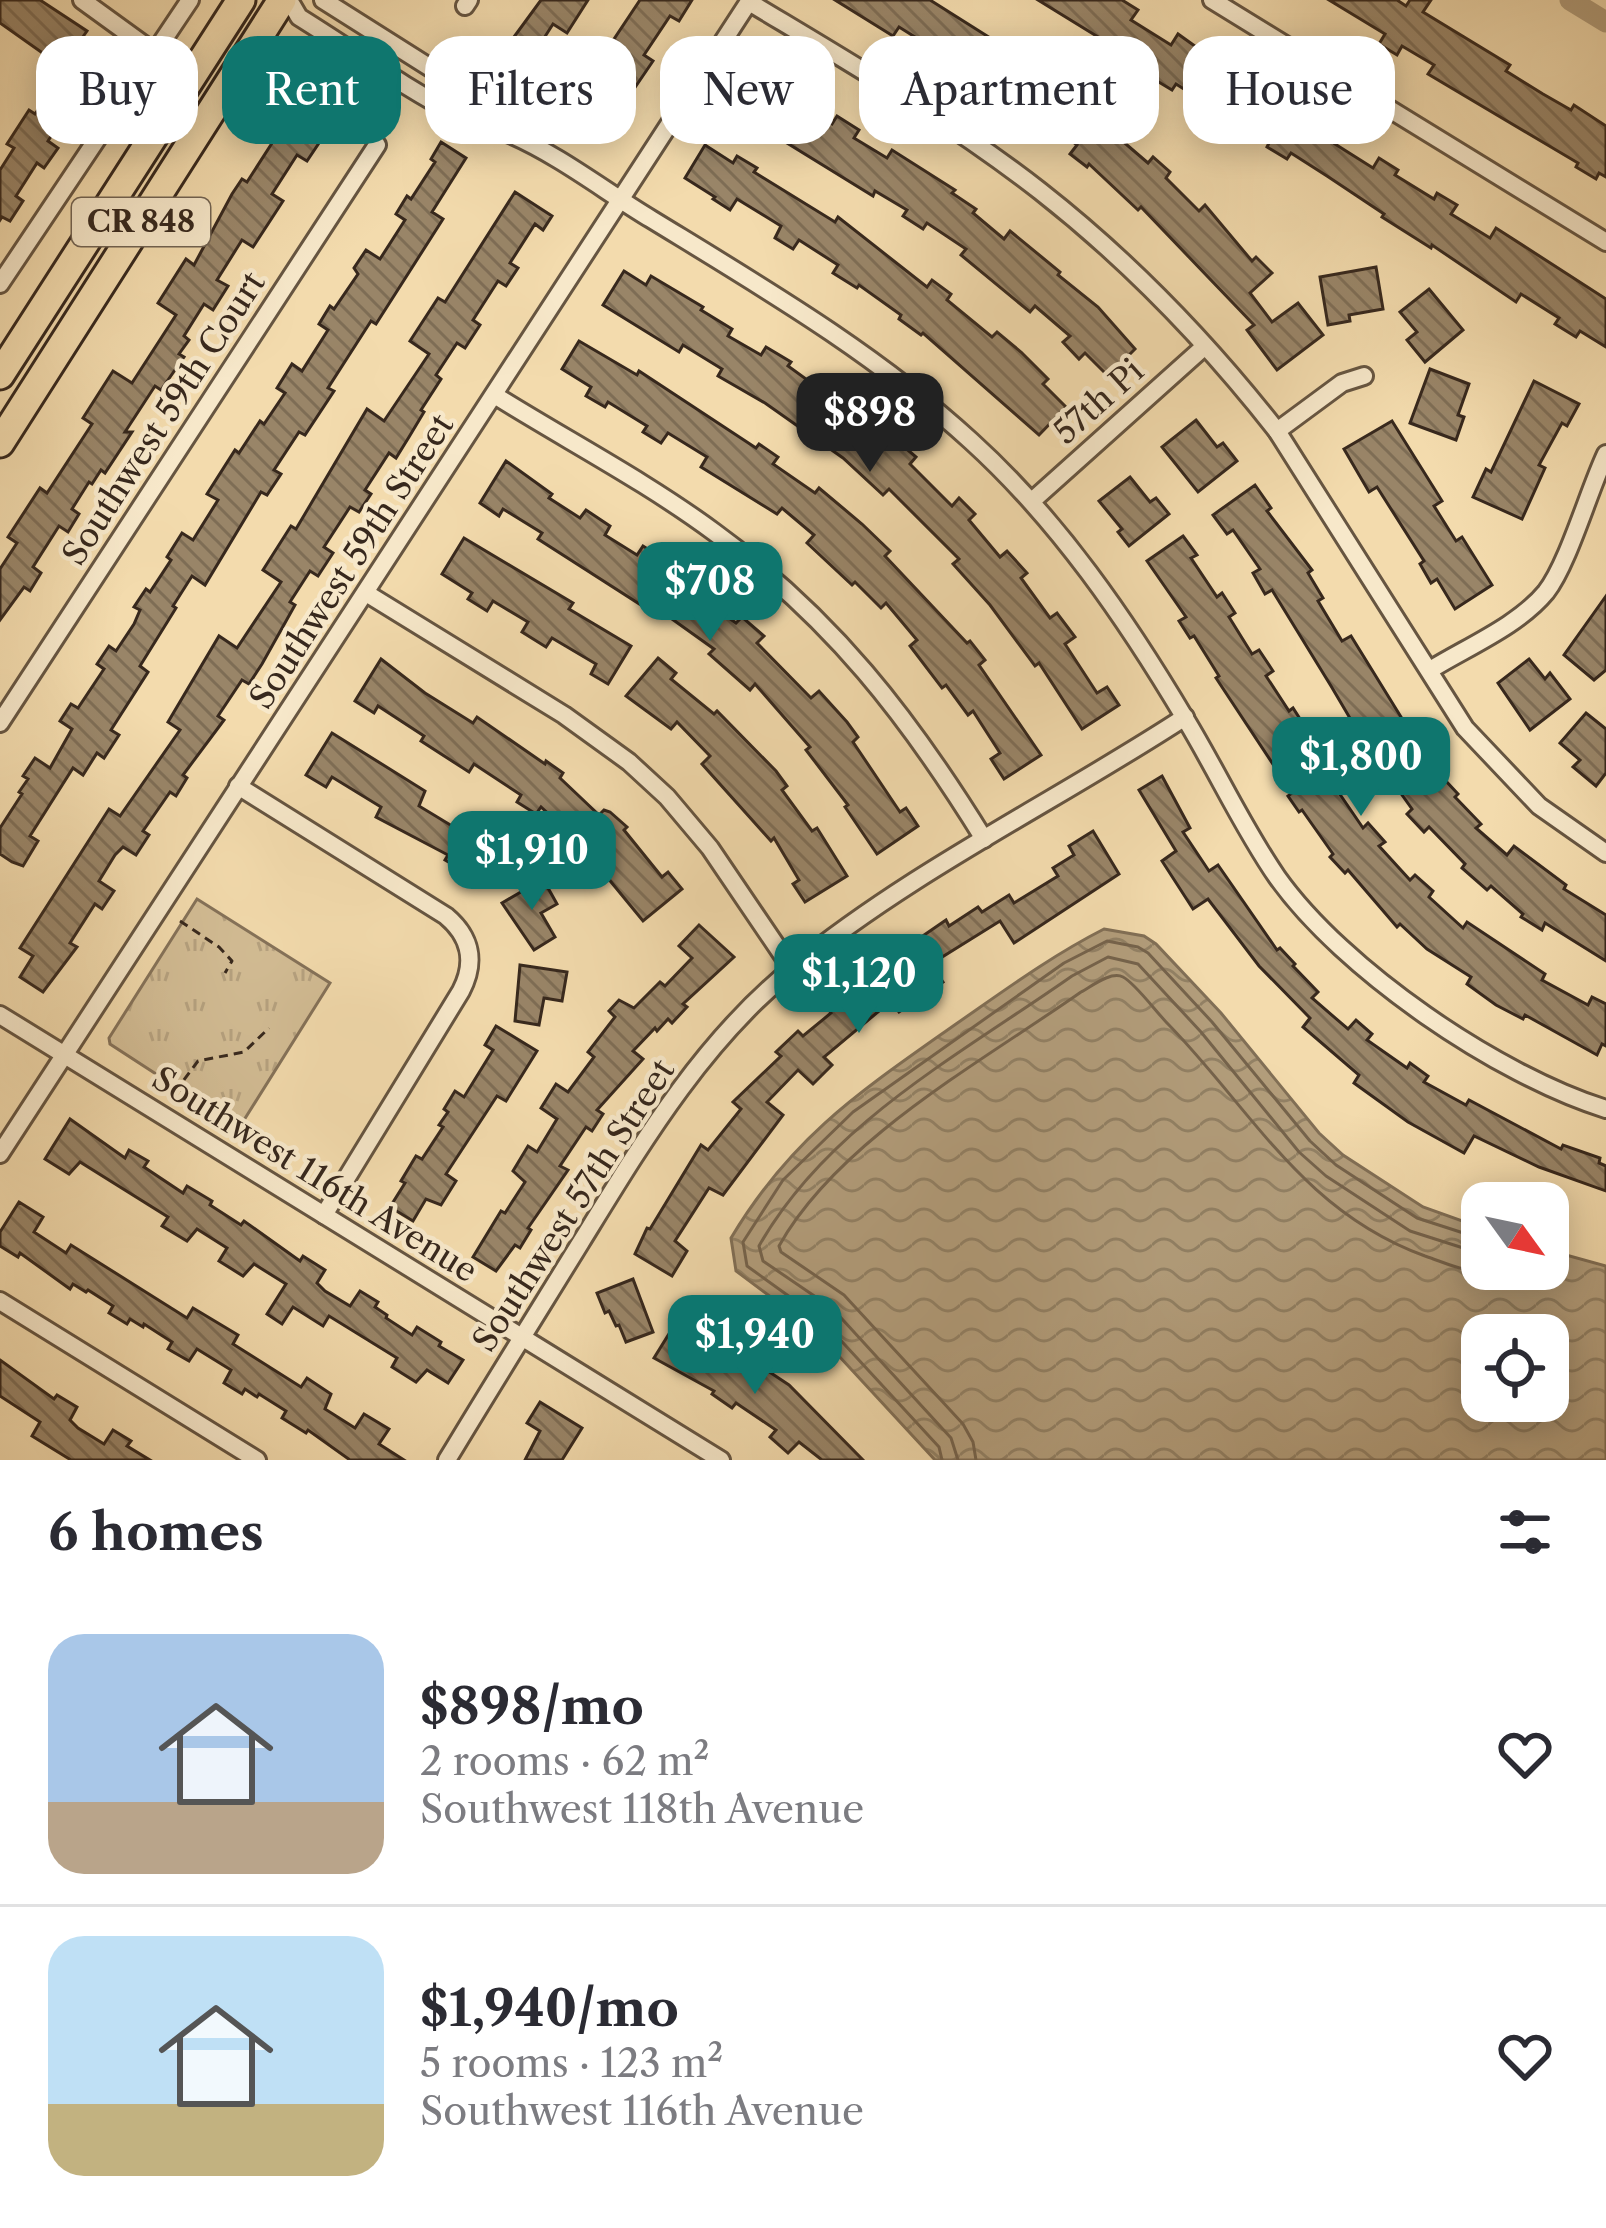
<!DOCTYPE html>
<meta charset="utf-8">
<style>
:root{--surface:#fff;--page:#f7f7f7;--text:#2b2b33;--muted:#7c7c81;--line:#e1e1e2;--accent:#0f766e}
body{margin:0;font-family:"Libre Caslon Text",serif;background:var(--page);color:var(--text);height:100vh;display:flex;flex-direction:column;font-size:45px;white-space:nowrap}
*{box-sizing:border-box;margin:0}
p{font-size:39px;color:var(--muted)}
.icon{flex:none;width:66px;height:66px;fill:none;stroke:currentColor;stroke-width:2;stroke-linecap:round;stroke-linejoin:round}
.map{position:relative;height:1460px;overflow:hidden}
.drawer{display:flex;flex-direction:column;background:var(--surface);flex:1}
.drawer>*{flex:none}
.top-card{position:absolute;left:36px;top:36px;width:1536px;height:108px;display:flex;gap:24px}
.needle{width:78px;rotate:123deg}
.controls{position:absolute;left:1461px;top:1182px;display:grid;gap:24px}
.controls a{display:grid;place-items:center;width:108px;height:108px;border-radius:24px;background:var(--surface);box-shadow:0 6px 30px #0003;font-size:60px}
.price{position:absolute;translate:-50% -102px;padding:0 27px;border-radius:24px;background:var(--accent);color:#fff;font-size:39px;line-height:78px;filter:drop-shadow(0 3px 6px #0008)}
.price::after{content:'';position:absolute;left:50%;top:72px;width:36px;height:27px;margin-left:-18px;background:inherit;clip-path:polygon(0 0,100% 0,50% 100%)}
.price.active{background:#222;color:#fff}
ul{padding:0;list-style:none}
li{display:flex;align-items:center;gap:36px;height:300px;padding:0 48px}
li+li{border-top:3px solid var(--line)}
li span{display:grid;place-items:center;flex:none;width:336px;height:240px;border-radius:36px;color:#555}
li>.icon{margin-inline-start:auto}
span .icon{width:144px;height:144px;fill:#fffc;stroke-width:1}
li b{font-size:51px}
h2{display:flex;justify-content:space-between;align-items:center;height:144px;padding:0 48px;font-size:51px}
.tag{padding:0 42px;border-radius:36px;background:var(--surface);box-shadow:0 6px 30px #0003;font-size:42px;line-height:108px}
.tag.active{background:var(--accent);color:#fff}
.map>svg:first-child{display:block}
.grass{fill:url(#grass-tufts);stroke:#857259;stroke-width:3}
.water{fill:url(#water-waves);stroke:#816f56;stroke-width:3;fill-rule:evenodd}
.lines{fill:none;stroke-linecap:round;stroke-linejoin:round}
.shore{stroke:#75634c;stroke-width:3}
.canal{stroke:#b39e7c;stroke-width:21}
.building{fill:url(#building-back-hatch);stroke:#37281d;stroke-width:3}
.street-casing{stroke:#665541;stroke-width:22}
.primary-casing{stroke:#37281d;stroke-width:33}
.path{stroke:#37281d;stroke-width:3;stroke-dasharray:9 6;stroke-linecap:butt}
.street{stroke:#f7e8ca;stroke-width:16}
.primary{stroke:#f3dbad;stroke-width:27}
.labels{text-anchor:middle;stroke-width:9;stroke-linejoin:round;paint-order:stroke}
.shield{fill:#f7e8ca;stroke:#716251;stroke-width:3}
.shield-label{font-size:30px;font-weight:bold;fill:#37281d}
.street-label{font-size:33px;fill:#37281d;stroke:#f7e8ca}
</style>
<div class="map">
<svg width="1606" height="1460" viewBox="0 0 1606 1460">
<defs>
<pattern id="grass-tufts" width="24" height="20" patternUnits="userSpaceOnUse" patternTransform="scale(3)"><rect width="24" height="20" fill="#d3bd95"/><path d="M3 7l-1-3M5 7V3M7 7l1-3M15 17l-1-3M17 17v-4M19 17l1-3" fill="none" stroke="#b6a280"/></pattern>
<pattern id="water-waves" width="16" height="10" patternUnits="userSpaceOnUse" patternTransform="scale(3)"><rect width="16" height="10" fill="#b39e7c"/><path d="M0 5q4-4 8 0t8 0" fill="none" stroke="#928165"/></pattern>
<pattern id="building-back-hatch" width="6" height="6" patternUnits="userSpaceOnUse" patternTransform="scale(3)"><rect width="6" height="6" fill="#998568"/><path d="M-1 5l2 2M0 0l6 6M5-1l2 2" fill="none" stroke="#7e6d55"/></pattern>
</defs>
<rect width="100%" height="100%" fill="#f3dbad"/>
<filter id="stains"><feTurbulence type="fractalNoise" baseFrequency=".00167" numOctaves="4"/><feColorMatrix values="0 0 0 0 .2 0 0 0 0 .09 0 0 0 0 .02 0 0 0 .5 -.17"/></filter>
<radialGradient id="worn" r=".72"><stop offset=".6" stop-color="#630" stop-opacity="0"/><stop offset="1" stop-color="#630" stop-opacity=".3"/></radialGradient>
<polygon class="grass" points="197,899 330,983 239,1128 110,1044 109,1038"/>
<path class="water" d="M1104,929l40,7 12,8 65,69 98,120 24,22 80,52 59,21v41h66v-19l58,16v194h-671l-121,-131 -78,-58 -5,-33c61,-102 130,-147 225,-214 49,-34 95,-68 148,-95zM1482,1335h66v66h-66z"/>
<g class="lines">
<g class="shore">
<polyline points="942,1460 939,1447 822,1320 747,1266 743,1242 783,1180 853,1112 1064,963 1107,941 1138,947 1148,953 1212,1022 1310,1141 1336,1165 1417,1218 1482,1239"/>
<path d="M958,1460l-7,-22 -119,-130 -69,-47 -4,-15c68,-121 202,-192 313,-270l36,-19 30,7 63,68 98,120 27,24 84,55 72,23"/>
<path d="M976,1460l-3,-18 -10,-18 -119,-129 -63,-43 -2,-6c59,-106 204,-185 302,-254 11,-6 30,-21 42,-15 12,6 34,36 45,47 84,86 135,188 257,232 24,8 45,20 71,13"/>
</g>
<polyline class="canal" points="1570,0 1606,22"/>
</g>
<g class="building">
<polygon points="0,0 40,0 87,31 80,41 105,57 92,76 83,70 78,78 0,23"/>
<polygon points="541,0 588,0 567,33 553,24 516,82 492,67"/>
<polygon points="640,0 692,0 679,21 670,16 644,55 653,61 623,105 617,101 598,130 562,107 593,59 598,63"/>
<polygon points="835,0 930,0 1033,65 1029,71 1068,98 1075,89 1104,112 1111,103 1126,115 1113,133 1148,163 1153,157 1170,172 1166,178 1199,211 1205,205 1252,261 1256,257 1272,273 1250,293 1272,322 1298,303 1323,335 1277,370 1247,330 1254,325 1141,207 1138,210 1089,164 1087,167 1070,154 1077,145 1038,115 1034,122 1004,101 1001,105 984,93 987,87 949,63 945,69 925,57 931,47 899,27 893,36"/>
<polygon points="1038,0 1122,0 1138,10 1131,20 1171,45 1178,34 1224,67 1221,73 1261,98 1267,88 1294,103 1339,137 1335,144 1373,168 1379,158 1398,170 1395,175 1434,199 1437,193 1457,205 1451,214 1490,238 1496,228 1606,299 1606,347 1580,331 1576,337 1555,324 1559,318 1521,294 1516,302 1432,245 1431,248 1382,217 1384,214 1327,176 1291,153 1287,159 1267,147 1269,143 1176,84 1172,90 1152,78 1155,72"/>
<polygon points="1329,0 1397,0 1406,6 1410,0 1431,0 1423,12 1510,65 1506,71 1543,94 1571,110 1574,105 1606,126 1606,177 1599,173 1596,179 1576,167 1578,163 1428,74 1434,65 1402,46 1397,55 1379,44 1385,34"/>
<polygon points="756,65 801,98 798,103 832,124 837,116 859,130 854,138 887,158 892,150 955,190 952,193 976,209 973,213 1004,239 1010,231 1060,272 1058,275 1098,307 1135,349 1108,376 1085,353 1079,359 1063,342 1070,336 1035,306 1030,312 961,255 966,249 927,223 923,229 903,216 907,210 875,191 873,196 787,143 791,137 753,113 749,120 729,108"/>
<polygon points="296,87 333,111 314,140 319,143 307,161 297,155 272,194 283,201 253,247 242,240 217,280 228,286 213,310 204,304 184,336 189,340 179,354 184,357 161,390 155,386 125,432 132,432 105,473 101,470 92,484 89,482 72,509 79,514 68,532 59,526 33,567 41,573 30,591 24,587 0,620 0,569 17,543 8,537 40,488 47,493 92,424 83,418 113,371 132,383 176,315 158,303 186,259 194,265 232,194 242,179 247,182 274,140 266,135"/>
<polygon points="44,102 65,115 48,141 58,148 44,168 37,163 16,196 23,201 10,221 2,217 0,220 0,170 14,148 7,144 29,110 35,114"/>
<polygon points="441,142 466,158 432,212 443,219 376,324 371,321 328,388 334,391 305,435 299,432 274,470 281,474 267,495 261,492 205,585 192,576 173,606 176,608 140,666 148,672 111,730 119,735 104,758 97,753 83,775 73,768 30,836 38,841 23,866 12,862 0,854 0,828 22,794 19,792 28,779 23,776 35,758 50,768 72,729 60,721 71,704 78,708 104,669 97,664 109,646 116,651 134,624 140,610 134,607 146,589 150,592 171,560 167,557 182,533 193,540 218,500 207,494 235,450 239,453 260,421 264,424 285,393 277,388 292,364 302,371 328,330 319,324 330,306 334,309 358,274 354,268 366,250 380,259 405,220 396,214 407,196 411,199 435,162 431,159"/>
<polygon points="705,145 733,163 737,156 757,168 754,172 835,222 838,217 927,287 932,280 951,294 947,300 992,337 997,332 1021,352 1048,379 1043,384 1066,407 1039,435 923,333 921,335 899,319 901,315 859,285 857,288 833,273 838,265 799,240 793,249 775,238 781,226 737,199 730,210 713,199 715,197 685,178"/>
<polygon points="515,192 552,216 543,230 535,224 510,263 518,268 506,286 498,281 473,320 480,325 465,348 457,343 436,375 441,379 421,410 424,412 409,437 396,458 389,453 365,490 371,494 359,512 350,507 324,547 333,553 318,576 310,571 290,602 295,605 262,664 249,684 242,680 218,716 224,720 183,775 187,778 176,796 170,792 143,831 149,835 136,855 123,847 115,855 99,881 114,891 102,909 95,904 70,943 77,947 43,992 20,977 33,956 20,948 109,809 120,816 180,730 168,722 219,636 237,648 281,582 263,570 291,526 296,529 367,409 384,421 429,354 410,341 438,298 445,302"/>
<polygon points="1376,267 1383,309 1349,315 1350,321 1328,325 1320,277"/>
<polygon points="624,271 646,285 651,276 703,307 701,310 732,329 728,336 761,355 766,347 791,362 788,366 832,398 836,393 855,406 850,414 889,447 895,439 916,457 910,464 952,506 959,498 975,514 969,520 1000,557 1007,551 1027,573 1021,578 1050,618 1057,613 1075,637 1065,644 1097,693 1107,687 1119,705 1082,729 1039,663 1035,666 990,605 953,564 959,559 889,489 883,495 843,458 765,403 718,376 722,369 683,345 679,352 603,305"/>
<polygon points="1429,289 1463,330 1425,362 1407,340 1417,332 1400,312"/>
<polygon points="579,341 637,375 639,371 756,448 759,444 778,457 773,464 815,493 819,488 862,524 890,551 885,556 967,643 970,641 985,660 979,665 1041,755 1004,779 991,759 1000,753 973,711 968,715 946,685 942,688 910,646 917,640 886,603 881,608 855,582 852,585 807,543 814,535 782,508 777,514 701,467 707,457 668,433 661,443 643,432 647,426 608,402 605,407 586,396 591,387 562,369"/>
<polygon points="1430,369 1469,384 1458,415 1464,417 1456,440 1410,423"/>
<polygon points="1534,381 1579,404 1567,426 1562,423 1539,465 1545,468 1522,519 1473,497 1486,469 1491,472"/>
<polygon points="1196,420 1217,447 1223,443 1237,461 1198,492 1162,447"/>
<polygon points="1392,421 1442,501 1434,506 1456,541 1462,537 1492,585 1455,609 1437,579 1431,583 1420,564 1424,561 1377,487 1369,492 1344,449"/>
<polygon points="506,461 552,494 549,498 580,518 586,510 610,526 605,535 637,555 643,546 678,568 700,584 694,593 736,623 742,617 764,636 757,643 811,698 819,691 847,722 858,737 853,742 900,812 906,808 918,826 877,854 845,807 848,805 806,750 810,747 755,684 750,690 709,654 714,649 644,599 641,605 538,539 542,533 503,509 499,516 480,503"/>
<polygon points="1130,477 1150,502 1156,498 1169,514 1129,546 1118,532 1122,529 1099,501"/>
<polygon points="1255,485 1271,508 1267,511 1312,570 1308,573 1323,598 1318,601 1342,641 1351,636 1414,738 1411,741 1441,781 1444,779 1458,794 1455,797 1481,824 1476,828 1507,855 1514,846 1566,885 1564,889 1606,915 1606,961 1545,923 1542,930 1521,917 1523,914 1491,886 1487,890 1462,868 1465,864 1429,827 1424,832 1407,814 1412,809 1382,767 1376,771 1361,751 1367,747 1331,686 1272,590 1265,594 1253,573 1260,569 1233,530 1227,534 1213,515"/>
<polygon points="1183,536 1197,555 1191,558 1217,597 1222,593 1235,613 1229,617 1252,654 1259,650 1273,671 1266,676 1289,711 1293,708 1343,786 1337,790 1363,828 1368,823 1385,842 1379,846 1410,880 1415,875 1433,891 1429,897 1463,928 1467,922 1545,974 1542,980 1588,1005 1592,997 1606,1004 1606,1046 1602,1044 1597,1055 1525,1015 1523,1019 1496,1005 1467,984 1471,977 1427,949 1400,924 1397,927 1348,870 1345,873 1330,857 1333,854 1302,810 1299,812 1288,796 1292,793 1216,678 1219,676 1194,636 1190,638 1179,621 1186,617 1147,561"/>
<polygon points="464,538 573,603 569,609 631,646 608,684 591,674 596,664 552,638 546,647 522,632 528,622 493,601 487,611 468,599 472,593 442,574"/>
<polygon points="1606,596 1606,670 1594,680 1564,655"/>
<polygon points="658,658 676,673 671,679 714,714 717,711 776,771 787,786 782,790 812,831 817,828 847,876 805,902 793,884 799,880 774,838 771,841 702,764 710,756 677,722 671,729 626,696"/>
<polygon points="381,659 425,693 473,723 477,717 545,764 546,761 563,773 560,778 599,815 604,810 610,812 627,827 624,830 662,877 668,872 682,889 643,921 607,877 612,872 541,807 536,814 517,802 521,795 474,764 469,772 421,741 424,736 378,706 374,713 355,701"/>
<polygon points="1529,659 1545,679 1550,673 1570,699 1530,730 1498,683"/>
<polygon points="1586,713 1606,729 1606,773 1596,786 1573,767 1580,760 1560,743"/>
<polygon points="332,733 425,791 419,806 462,832 465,828 519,861 504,885 468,865 464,871 445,860 448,855 376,817 381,807 332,777 326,787 306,775"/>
<polygon points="1162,776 1190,828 1183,832 1209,871 1218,865 1277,950 1280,948 1295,964 1293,966 1318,992 1312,998 1348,1029 1356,1020 1372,1034 1367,1040 1407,1068 1410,1063 1428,1076 1424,1082 1466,1105 1469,1100 1561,1149 1563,1145 1600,1158 1599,1163 1606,1166 1606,1191 1539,1167 1474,1136 1464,1153 1408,1122 1354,1083 1359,1075 1303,1027 1310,1018 1259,966 1208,899 1193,909 1162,861 1176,851 1139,790"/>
<polygon points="1093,831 1119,874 1014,943 1000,921 931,964 943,982 899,1012 891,1001 824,1057 832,1065 813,1084 798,1070 767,1102 783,1115 723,1195 709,1188 675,1241 687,1251 672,1276 635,1254 647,1228 650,1229 701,1145 708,1150 741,1109 733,1102 781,1056 776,1052 798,1031 803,1036 831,1013 829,1010 841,1000 838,996 854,982 860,989 897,964 892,957 946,920 949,926 978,907 982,912 1009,895 1014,903 1058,876 1053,868 1074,855 1069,846"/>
<polygon points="543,879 557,904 541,913 555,937 534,950 502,903"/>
<polygon points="699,925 734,957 683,1004 687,1007 672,1023 668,1019 657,1031 655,1028 633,1051 643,1059 597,1110 603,1114 592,1131 586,1127 560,1166 568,1170 528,1228 531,1230 520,1248 515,1245 496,1271 473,1257 501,1211 505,1213 525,1182 513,1171 528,1146 537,1152 557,1119 541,1108 556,1084 568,1092 594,1057 588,1052 615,1017 609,1011 619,1000 634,1008 660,982 665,986 692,958 679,946"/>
<polygon points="520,965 567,972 562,1001 544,998 539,1025 515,1021"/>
<polygon points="496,1026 537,1051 506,1101 497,1096 446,1174 456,1181 441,1205 426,1199 413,1221 390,1207 405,1183 401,1181 416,1156 422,1159 443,1127 439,1125 448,1112 444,1109 455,1091 464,1097 493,1050 485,1045"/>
<polygon points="70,1119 125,1158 129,1150 148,1161 144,1167 183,1193 187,1186 212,1201 210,1205 241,1225 244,1221 300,1261 303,1256 325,1270 317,1283 325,1291 350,1306 360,1291 378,1302 375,1307 387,1315 386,1318 412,1335 417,1327 441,1342 439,1346 463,1360 448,1383 427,1370 416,1382 392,1367 397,1358 329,1316 323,1326 293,1307 282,1324 267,1314 286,1284 254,1264 243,1276 219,1261 227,1248 197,1229 187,1241 162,1226 168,1217 80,1162 69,1174 45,1159"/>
<polygon points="19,1202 43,1217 34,1232 66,1253 71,1245 187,1318 193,1308 238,1335 233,1344 301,1387 307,1378 331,1394 325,1409 355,1428 364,1414 389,1429 379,1444 404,1460 350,1460 308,1430 306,1433 282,1418 286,1411 259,1394 257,1397 245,1389 242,1394 224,1383 231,1370 197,1349 189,1361 168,1349 172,1342 144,1324 143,1327 130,1319 127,1324 109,1313 113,1306 88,1290 86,1292 73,1284 70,1289 20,1253 18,1257 0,1246 0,1232"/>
<polygon points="633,1279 653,1332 626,1342 619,1325 616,1326 609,1311 605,1313 597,1293"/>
<polygon points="677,1321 703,1333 697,1348 730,1369 734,1363 761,1381 768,1371 789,1385 863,1460 822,1460 799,1442 788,1453 770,1437 776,1430 736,1403 732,1408 712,1394 714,1391 654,1358"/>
<polygon points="0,1360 54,1399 57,1395 77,1407 70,1420 78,1428 104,1444 113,1430 131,1441 127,1446 150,1460 71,1460 32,1436 40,1422 0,1396"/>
<polygon points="540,1402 582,1428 562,1460 525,1460 540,1431 527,1423"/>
</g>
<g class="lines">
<defs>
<g id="street">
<polyline points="82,0 155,53"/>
<path d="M289,0l10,17c53,33 106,71 162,100 16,9 35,10 51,18 48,21 94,57 139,84 111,68 224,134 320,222 87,79 155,178 215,279 31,51 57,108 91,157 66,93 220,198 329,232"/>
<polyline points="323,0 478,98 512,134"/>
<polyline points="1212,0 1606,242"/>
<path d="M749,2c98,59 200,118 291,189 88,69 168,152 237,240l188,297 74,78 67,47"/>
<polyline points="465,6 469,0"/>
<polyline points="0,284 190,0"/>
<path d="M496,396c72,45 149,85 218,136 118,86 194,184 270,307"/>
<polyline points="1277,431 1342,383 1364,376"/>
<polyline points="1032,501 1205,346"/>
<polyline points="366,593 564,715 629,762 667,797 710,848 792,969"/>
<path d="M1430,670c37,-23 88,-44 116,-78 22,-28 43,-102 60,-138"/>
<polyline points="0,723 377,145"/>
<path d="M238,786l208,130c25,21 30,46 15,75l-137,224"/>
<polyline points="0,1015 721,1460"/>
<polyline points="0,1154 750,0"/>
<polyline points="0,1301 257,1460"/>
<path d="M447,1460c44,-73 89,-145 134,-218 61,-99 120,-199 211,-273 121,-99 263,-167 393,-252"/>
</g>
<g id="primary">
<polyline points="0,375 241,0"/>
<polyline points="0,443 282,0"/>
</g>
</defs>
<use href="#street" class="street-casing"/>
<use href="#primary" class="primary-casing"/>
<g class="path">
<polyline points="180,921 219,947 232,961 225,973"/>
<polyline points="175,1092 198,1061 244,1052 269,1028"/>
</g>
<use href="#street" class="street"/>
<use href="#primary" class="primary"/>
</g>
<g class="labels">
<rect class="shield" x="72" y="198" width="138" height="48" rx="9"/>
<g class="shield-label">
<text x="141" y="232">CR 848</text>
</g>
<g class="street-label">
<text transform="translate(1098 401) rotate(-42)" y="12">57th Pi</text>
<text transform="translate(163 418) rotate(-57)" y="12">Southwest 59th Court</text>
<text transform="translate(351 561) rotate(-57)" y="12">Southwest 59th Street</text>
<text transform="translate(315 1174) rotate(32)" y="12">Southwest 116th Avenue</text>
<text transform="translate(573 1205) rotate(-57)" y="12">Southwest 57th Street</text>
</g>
</g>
<rect width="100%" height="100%" filter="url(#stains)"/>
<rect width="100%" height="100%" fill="url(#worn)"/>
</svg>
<div class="controls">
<a><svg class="needle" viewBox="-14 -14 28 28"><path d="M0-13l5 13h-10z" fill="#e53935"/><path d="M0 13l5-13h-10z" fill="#7c7c81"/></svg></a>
<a><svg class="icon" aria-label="locate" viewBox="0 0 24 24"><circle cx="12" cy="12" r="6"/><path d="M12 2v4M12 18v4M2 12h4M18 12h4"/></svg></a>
</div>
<b class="price active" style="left:870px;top:475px">$898</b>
<b class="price" style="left:710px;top:644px">$708</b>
<b class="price" style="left:1361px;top:819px">$1,800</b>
<b class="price" style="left:532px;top:913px">$1,910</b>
<b class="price" style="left:859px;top:1036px">$1,120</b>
<b class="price" style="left:755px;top:1397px">$1,940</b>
<div class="top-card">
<a class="tag">Buy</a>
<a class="tag active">Rent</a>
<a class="tag">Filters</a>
<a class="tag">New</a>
<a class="tag">Apartment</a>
<a class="tag">House</a>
</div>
</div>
<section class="drawer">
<h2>6 homes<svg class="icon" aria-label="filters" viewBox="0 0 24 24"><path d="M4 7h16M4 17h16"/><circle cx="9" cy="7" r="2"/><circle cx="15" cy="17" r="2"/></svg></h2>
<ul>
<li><span style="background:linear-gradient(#a9c7e8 70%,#b9a48a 0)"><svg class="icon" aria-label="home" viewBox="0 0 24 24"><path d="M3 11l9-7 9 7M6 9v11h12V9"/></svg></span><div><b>$898/mo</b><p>2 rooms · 62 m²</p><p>Southwest 118th Avenue</p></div><svg class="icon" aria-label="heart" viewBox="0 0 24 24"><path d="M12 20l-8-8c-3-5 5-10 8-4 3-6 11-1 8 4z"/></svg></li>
<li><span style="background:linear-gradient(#bfe0f5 70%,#c2b280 0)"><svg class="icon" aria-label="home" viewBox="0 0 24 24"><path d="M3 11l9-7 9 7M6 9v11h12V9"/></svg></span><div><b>$1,940/mo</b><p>5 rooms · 123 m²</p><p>Southwest 116th Avenue</p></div><svg class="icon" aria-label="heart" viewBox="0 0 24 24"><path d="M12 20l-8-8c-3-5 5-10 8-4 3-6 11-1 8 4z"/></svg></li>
</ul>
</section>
